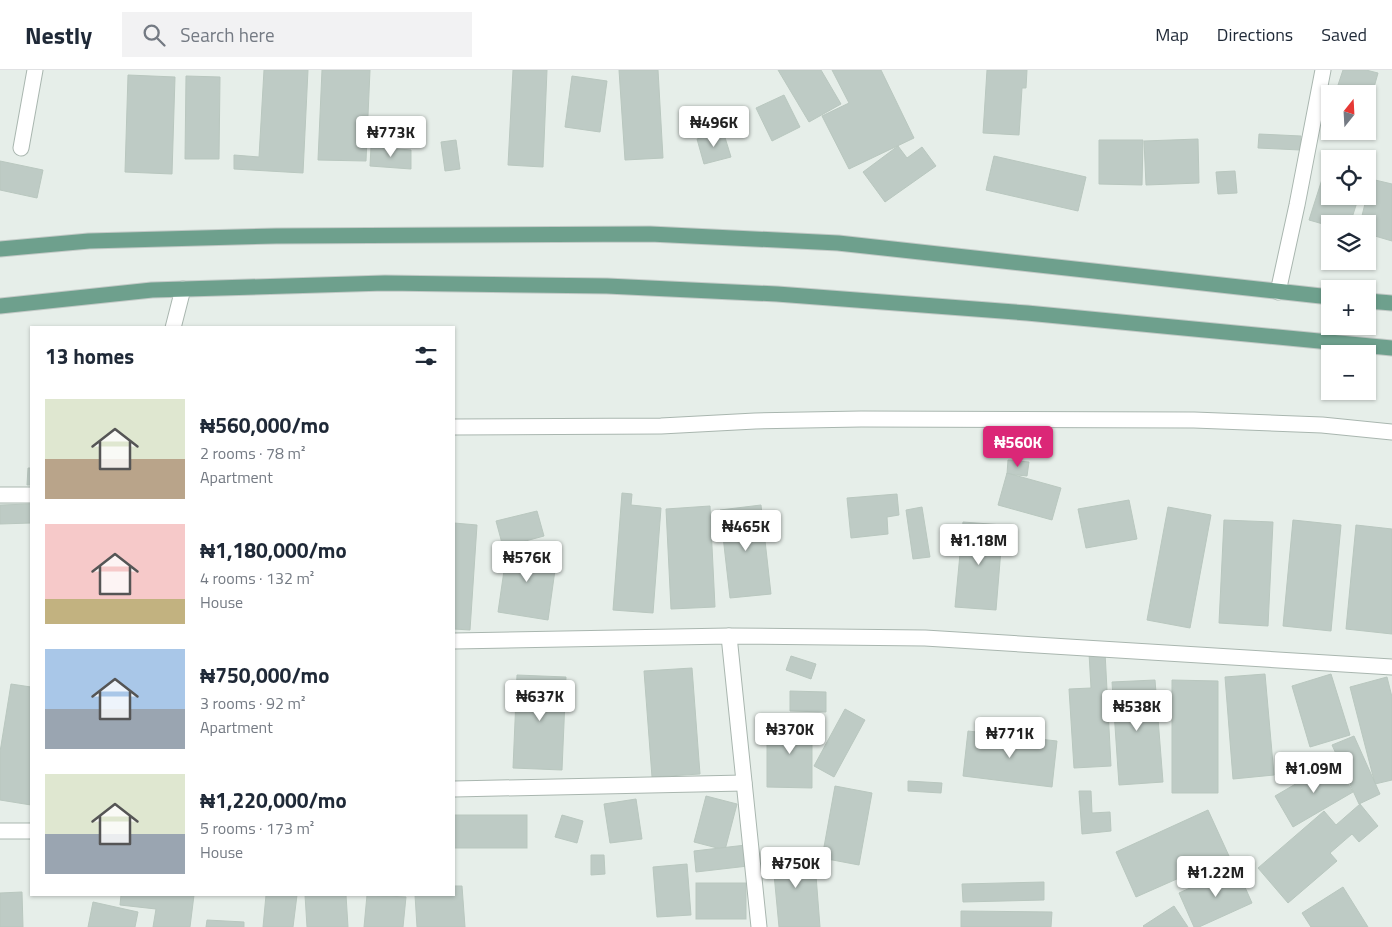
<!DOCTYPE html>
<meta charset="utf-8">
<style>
:root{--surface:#fff;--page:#f2f2f3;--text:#1f2937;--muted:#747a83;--line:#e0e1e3;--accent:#db2777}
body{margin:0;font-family:"Titillium Web",sans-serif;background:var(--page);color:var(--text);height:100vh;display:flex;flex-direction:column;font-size:19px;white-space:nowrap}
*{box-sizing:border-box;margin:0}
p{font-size:16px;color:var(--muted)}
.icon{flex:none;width:28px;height:28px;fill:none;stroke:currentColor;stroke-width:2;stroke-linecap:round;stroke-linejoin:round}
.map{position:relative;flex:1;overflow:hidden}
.drawer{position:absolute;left:30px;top:256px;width:425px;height:570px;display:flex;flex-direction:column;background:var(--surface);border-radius:0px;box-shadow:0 1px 4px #0004}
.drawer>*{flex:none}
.needle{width:32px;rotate:18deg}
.fabs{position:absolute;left:1321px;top:15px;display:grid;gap:10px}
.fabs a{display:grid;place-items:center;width:55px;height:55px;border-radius:0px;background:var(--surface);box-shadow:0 1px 4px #0004;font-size:25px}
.price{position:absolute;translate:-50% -42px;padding:0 11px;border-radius:5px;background:#fff;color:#222;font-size:16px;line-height:32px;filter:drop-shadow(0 1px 2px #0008)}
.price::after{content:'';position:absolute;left:50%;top:30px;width:15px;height:11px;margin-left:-8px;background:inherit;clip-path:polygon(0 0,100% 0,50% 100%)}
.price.selected{background:var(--accent);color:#fff}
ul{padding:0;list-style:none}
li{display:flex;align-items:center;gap:15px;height:125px;padding:0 15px}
li span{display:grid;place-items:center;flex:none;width:140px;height:100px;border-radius:0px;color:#555}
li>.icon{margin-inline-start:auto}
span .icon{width:60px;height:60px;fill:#fffc;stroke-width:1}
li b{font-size:21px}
h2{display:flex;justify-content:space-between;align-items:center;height:60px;padding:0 15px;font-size:21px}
header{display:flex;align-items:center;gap:30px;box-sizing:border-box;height:70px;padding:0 25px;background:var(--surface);border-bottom:1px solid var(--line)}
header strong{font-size:24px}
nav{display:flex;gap:28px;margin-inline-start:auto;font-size:18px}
.search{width:350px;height:45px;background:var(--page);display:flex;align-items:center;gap:12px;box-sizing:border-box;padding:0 18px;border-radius:0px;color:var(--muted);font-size:19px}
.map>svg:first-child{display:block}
.building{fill:#becbc5;stroke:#b9c7bf}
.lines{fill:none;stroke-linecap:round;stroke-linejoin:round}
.minor-casing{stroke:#a9b6af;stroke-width:17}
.major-casing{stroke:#c2c9c6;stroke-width:17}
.minor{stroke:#fff;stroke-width:15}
.major{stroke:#6ea08d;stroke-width:15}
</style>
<header>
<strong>Nestly</strong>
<div class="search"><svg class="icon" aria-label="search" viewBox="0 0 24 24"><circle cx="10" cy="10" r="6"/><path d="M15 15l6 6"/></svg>Search here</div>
<nav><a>Map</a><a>Directions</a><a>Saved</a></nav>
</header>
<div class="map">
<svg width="1392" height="857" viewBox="0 0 1392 857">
<rect width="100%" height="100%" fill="#e6eee9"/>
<g class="building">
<polygon points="264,0 308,0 303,103 234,99 234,85 259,87"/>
<polygon points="322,0 370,0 366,91 318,90"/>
<polygon points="513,0 547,0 543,97 508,95"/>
<polygon points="619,0 658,0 663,88 625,90"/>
<polygon points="778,0 821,0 841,34 809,52"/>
<polygon points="832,0 881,0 914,68 849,99 822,46 849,33"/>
<polygon points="987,0 1027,0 1026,18 1022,18 1019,65 983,63"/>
<polygon points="1343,0 1366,0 1378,3 1368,39 1368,24 1335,24"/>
<polygon points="128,5 175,7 172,104 125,102"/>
<polygon points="186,6 220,7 219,89 185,89"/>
<polygon points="572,6 607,11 600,62 565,57"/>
<polygon points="784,25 800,57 772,71 756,38"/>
<polygon points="723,61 731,87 704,94 697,69"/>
<polygon points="1259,64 1301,66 1300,80 1258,78"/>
<polygon points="1198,69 1199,113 1146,115 1144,71"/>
<polygon points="456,70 460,99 445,101 441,72"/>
<polygon points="1099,70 1143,70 1142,115 1099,114"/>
<polygon points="898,76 907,88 922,77 936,96 885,132 863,102"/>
<polygon points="371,77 411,80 411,99 370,96"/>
<polygon points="994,86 1086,107 1078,141 986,120"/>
<polygon points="0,91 43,100 37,128 0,120"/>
<polygon points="1325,100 1330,102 1330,126 1359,126 1350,154 1330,154 1330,156 1309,150"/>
<polygon points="1235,101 1237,123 1218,124 1216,102"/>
<polygon points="1371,109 1392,114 1392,171 1368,164 1368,154 1360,154"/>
<polygon points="1008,390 1029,392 1027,406 1007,404"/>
<polygon points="28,398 31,398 31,415 27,415"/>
<polygon points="1007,403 1061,418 1052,450 998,435"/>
<polygon points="622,423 632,424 631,435 661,438 653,543 613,540"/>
<polygon points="897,424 899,445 887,447 888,464 851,468 847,428"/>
<polygon points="1129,430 1137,469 1086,478 1078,439"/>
<polygon points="31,434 31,453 0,454 0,435"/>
<polygon points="761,435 771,524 730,528 720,440"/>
<polygon points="710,436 715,537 671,539 666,439"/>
<polygon points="922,437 930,487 913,489 906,440"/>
<polygon points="1168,437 1211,445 1190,558 1147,550"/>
<polygon points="537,441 544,466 503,477 496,451"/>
<polygon points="1224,450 1273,452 1268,556 1219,553"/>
<polygon points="1293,450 1341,455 1331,561 1283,556"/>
<polygon points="963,452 1003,455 996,540 955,537"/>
<polygon points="454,453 477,455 470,560 454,559"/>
<polygon points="1356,455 1392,459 1392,564 1346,559"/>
<polygon points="508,473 541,478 539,491 556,493 548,550 498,542"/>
<polygon points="1105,582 1111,696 1074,698 1069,619 1091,618 1089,583"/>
<polygon points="791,586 816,594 811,609 786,600"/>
<polygon points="692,598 700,704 652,707 644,601"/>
<polygon points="1265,604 1274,705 1233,709 1225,607"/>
<polygon points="1331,604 1350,665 1310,677 1292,616"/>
<polygon points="517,605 566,607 562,700 513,698"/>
<polygon points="1387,607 1392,627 1392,710 1375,714 1350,617"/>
<polygon points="1155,610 1163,712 1119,715 1112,612"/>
<polygon points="1172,610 1218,611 1218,723 1172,723"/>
<polygon points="11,614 31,617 31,735 0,730 0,682"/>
<polygon points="790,621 826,622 826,642 790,641"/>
<polygon points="845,639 865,650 834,707 814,696"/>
<polygon points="767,653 812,653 812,718 767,717"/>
<polygon points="968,661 1057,671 1052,717 963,706"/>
<polygon points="1354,666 1380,724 1359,734 1332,675"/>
<polygon points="1335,691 1353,722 1293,757 1275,726"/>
<polygon points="908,711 942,713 941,723 908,721"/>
<polygon points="835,716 872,723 859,795 822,788"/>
<polygon points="1079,721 1091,721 1092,743 1110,742 1111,761 1082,764"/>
<polygon points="706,726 737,734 725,780 694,772"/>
<polygon points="636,729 642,769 610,773 604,734"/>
<polygon points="1360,734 1378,756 1359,772 1352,764 1330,783 1337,791 1288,833 1258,798 1324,741 1336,755"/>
<polygon points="1208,740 1229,786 1136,827 1116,782"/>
<rect x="454" y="745" width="73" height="33"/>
<polygon points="562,745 583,751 577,773 555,767"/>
<polygon points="746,775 748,796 696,802 694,781"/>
<polygon points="814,780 820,857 779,857 772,783"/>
<polygon points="591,785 604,785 605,804 591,805"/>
<polygon points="687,794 691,845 657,847 653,797"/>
<polygon points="1236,797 1252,833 1199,857 1194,857 1179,823"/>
<polygon points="1044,812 1044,830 963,832 962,814"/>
<rect x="696" y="813" width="50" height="36"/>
<polygon points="454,816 462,816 465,857 417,857 415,825 454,825"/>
<polygon points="1343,817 1368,857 1311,857 1302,843"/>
<polygon points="22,822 23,857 0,857 0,823"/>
<polygon points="121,825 194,825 190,857 153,857 156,839 120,835"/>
<polygon points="266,825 297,825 293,857 263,857"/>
<polygon points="305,825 346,825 348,857 307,857"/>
<polygon points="367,825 406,827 403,857 364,857"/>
<polygon points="93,832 138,842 135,857 88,857"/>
<polygon points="1174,836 1188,857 1144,857 1143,856"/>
<polygon points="961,841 1052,842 1051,857 961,857"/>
<polygon points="207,850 244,852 244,857 206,857"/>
</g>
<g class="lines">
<defs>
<g id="minor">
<polyline points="21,78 35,0"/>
<polyline points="1278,222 1297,135 1323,0"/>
<polyline points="173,258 183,219"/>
<polyline points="454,357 661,356 755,351 861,349 1194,350 1322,355 1392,362"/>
<polyline points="0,425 31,425"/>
<polyline points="729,566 759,857"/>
<polyline points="454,571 729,566 925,568 1392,597"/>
<polyline points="454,719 744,713"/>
<polyline points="0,761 31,761"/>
</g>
<g id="major">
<polyline points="0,179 89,171 276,166 650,164 838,173 1330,227"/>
<polyline points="1368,231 1392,233"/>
<polyline points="0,236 152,220 385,213 607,216 777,224 1027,243 1392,278"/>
</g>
</defs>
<use href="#minor" class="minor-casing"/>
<use href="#major" class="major-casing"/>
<use href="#minor" class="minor"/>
<use href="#major" class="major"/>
</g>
</svg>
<div class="fabs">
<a><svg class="needle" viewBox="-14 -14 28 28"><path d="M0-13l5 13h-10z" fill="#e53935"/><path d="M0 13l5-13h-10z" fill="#747a83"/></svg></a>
<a><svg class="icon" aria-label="locate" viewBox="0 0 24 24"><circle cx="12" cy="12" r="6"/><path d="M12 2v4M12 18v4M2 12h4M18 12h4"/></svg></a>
<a><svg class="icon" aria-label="layers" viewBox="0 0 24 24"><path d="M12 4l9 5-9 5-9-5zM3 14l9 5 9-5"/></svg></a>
<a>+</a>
<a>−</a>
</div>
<b class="price" style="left:714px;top:78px">₦496K</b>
<b class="price" style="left:391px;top:88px">₦773K</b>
<b class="price selected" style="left:1018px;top:398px">₦560K</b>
<b class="price" style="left:746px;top:482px">₦465K</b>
<b class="price" style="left:979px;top:496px">₦1.18M</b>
<b class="price" style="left:527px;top:513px">₦576K</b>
<b class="price" style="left:540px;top:652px">₦637K</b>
<b class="price" style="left:1137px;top:662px">₦538K</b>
<b class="price" style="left:790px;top:685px">₦370K</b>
<b class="price" style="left:1010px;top:689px">₦771K</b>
<b class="price" style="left:1314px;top:724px">₦1.09M</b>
<b class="price" style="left:796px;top:819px">₦750K</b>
<b class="price" style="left:1216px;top:828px">₦1.22M</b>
<section class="drawer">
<h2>13 homes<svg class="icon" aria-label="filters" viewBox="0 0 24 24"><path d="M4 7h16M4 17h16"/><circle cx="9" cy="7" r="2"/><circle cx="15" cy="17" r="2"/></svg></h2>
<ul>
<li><span style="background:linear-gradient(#dfe7d0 60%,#b9a48a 0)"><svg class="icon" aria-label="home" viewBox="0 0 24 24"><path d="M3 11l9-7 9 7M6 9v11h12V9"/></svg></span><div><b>₦560,000/mo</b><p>2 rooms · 78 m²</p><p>Apartment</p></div></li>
<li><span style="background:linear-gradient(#f6c9c9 75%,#c2b280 0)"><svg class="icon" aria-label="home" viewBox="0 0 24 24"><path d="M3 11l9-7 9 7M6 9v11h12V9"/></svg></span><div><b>₦1,180,000/mo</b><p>4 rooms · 132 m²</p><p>House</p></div></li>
<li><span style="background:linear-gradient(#a9c7e8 60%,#9aa5b1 0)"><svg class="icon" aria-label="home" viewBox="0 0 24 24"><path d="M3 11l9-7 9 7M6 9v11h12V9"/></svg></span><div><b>₦750,000/mo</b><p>3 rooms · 92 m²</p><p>Apartment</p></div></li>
<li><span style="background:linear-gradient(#dfe7d0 60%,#9aa5b1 0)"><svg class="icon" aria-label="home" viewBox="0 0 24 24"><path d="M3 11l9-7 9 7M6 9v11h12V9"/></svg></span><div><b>₦1,220,000/mo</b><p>5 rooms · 173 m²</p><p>House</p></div></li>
</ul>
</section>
</div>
